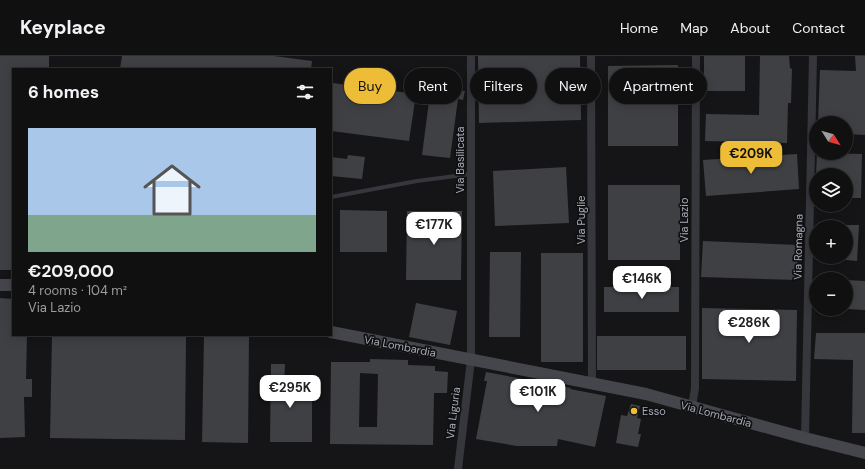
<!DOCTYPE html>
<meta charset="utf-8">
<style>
:root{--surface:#101011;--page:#19191a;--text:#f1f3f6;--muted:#9c9d9f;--line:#303031;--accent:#edbd37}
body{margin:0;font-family:"DM Sans",sans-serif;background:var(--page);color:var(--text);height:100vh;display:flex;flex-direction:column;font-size:15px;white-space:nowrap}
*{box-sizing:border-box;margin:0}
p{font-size:13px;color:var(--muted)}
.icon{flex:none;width:22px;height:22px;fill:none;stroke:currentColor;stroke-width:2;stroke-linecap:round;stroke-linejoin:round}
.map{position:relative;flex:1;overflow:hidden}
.panel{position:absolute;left:12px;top:12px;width:320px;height:268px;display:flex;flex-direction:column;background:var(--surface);border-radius:0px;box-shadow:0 2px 10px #0003,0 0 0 1px var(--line)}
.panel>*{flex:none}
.hud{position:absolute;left:344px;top:12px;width:380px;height:36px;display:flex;gap:8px}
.needle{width:26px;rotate:127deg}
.fabs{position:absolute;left:809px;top:60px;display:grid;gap:8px}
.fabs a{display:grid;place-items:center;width:44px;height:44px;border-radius:50%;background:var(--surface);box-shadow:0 2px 10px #0003,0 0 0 1px var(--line);font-size:20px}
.price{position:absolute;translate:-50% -34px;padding:0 9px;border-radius:8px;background:#fff;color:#222;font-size:13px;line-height:26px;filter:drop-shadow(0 1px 2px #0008)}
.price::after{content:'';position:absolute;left:50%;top:24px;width:12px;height:9px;margin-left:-6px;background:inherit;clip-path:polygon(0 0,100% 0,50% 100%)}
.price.active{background:var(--accent);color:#111}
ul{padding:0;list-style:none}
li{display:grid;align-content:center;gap:8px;height:212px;padding:0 16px}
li+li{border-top:1px solid var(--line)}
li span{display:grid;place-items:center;height:124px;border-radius:0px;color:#555}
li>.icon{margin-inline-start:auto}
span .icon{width:72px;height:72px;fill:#fffc;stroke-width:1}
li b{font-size:17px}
h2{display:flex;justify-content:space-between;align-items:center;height:48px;padding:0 16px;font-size:17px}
.tag{padding:0 14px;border-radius:18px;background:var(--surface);box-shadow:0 2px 10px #0003,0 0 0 1px var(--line);font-size:14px;line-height:36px}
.tag.active{background:var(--accent);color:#111}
header{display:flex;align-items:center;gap:24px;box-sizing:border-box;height:56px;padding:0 20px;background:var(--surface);border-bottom:1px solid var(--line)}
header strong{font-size:19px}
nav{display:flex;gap:22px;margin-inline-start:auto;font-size:14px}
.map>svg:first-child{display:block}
.building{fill:#3f4044;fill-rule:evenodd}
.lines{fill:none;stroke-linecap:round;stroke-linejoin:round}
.lane{stroke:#36373c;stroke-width:4}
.street{stroke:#36373c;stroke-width:8}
.secondary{stroke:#44464c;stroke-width:12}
.poi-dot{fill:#edbd37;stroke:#101012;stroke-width:1.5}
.labels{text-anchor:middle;stroke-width:3.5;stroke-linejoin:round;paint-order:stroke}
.street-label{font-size:11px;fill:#a7abb7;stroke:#101012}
.poi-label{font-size:11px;fill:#a7abb7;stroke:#101012;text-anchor:start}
</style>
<header>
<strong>Keyplace</strong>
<nav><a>Home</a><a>Map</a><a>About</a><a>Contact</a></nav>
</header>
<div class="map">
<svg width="865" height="413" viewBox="0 0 865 413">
<rect width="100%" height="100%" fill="#151517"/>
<g class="building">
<polygon points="0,0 49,0 49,13 13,13 13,214 0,214"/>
<polygon points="122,0 274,0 312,5 311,13 120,13"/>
<polygon points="478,0 580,0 581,64 479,67"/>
<rect x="704" y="0" width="41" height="35"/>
<polygon points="760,0 789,0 790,12 792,13 791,47 788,47 787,87 705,85 706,58 759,59"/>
<polygon points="855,0 865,0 865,79 846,78 846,67 818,67 820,14 856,15"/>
<polygon points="678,9 678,90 608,90 608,10"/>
<polygon points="333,27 416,38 409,85 331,75 331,39"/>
<polygon points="431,30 465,35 463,44 458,43 450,102 422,99"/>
<polygon points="817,97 862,98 861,142 846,142 846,119 816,119"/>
<polygon points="797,98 799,133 706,140 703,104"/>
<polygon points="348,99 365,101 362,123 331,120 331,101 347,103"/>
<polygon points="566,111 569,167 495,170 493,115"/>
<rect x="608" y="129" width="72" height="75"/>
<polygon points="340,154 387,155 387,196 340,196"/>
<polygon points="407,155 462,155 461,224 406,224"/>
<polygon points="846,169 859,169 857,205 846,204"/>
<polygon points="703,185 798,189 797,224 701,221"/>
<polygon points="490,196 521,196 520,281 489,281"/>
<rect x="541" y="197" width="42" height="109"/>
<polygon points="846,224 865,225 865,254 846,253"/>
<rect x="604" y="231" width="75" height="25"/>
<polygon points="0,242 13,243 13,279 27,279 26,323 32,323 32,341 24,341 25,381 0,382"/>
<polygon points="416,247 457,255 450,289 409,281"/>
<polygon points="702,252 797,254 796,325 702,323"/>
<polygon points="816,277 865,277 865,377 852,377 853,304 814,303"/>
<polygon points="52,279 186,279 185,384 50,382"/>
<polygon points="204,279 249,279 248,387 202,386"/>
<rect x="597" y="280" width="89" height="34"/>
<path d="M370,303l38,1v5l27,1v5l13,1 -1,21h-13l-1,52 -103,-1 1,-82h39zM360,317l18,1 -1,53h-18z"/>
<polygon points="271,308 285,308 284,329 312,330 312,386 270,386"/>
<polygon points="486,316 571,332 570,333 606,340 595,391 558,383 557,390 517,390 476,383 487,325 484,325"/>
<polygon points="631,348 640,350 637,362 641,363 638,378 641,378 638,391 616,387 621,359 627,360"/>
</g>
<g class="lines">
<polyline class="lane" points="331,141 417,125 471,118"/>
<g class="street">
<polyline points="591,0 592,327"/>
<polyline points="692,351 695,332 696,0"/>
<polyline points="805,382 813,0"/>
<polyline points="458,413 471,304 471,0"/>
</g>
<g class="secondary">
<polyline points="0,229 13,229"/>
<polyline points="331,276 646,338 805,382 865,397"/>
</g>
</g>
<circle class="poi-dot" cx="634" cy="355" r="4"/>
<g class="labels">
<g class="street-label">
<text transform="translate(460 104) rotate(-90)" y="4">Via Basilicata</text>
<text transform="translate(581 164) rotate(-90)" y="4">Via Puglie</text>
<text transform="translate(684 164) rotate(-90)" y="4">Via Lazio</text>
<text transform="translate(798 191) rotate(-89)" y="4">Via Romagna</text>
<text transform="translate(400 290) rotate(11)" y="4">Via Lombardia</text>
<text transform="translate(453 357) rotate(-83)" y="4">Via Liguria</text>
<text transform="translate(716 358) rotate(15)" y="4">Via Lombardia</text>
</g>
<g class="poi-label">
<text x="642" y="359">Esso</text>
</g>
</g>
</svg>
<div class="fabs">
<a><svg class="needle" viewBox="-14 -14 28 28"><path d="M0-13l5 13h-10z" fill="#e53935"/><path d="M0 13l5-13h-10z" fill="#9c9d9f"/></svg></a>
<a><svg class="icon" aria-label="layers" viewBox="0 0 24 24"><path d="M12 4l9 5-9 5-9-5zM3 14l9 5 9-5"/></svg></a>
<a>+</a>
<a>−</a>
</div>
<b class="price active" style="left:751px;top:119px">€209K</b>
<b class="price" style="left:434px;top:190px">€177K</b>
<b class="price" style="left:642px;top:244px">€146K</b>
<b class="price" style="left:749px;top:288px">€286K</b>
<b class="price" style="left:290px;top:353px">€295K</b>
<b class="price" style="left:538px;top:357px">€101K</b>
<div class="hud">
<a class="tag active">Buy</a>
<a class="tag">Rent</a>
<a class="tag">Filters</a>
<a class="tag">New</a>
<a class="tag">Apartment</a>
</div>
<section class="panel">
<h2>6 homes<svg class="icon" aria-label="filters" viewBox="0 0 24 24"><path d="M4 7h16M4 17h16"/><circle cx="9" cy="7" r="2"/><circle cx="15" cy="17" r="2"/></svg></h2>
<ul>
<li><span style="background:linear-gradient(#a9c7e8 70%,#7fa58c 0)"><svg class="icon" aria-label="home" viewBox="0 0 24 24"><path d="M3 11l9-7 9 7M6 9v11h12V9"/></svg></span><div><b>€209,000</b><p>4 rooms · 104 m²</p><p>Via Lazio</p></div></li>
</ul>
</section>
</div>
